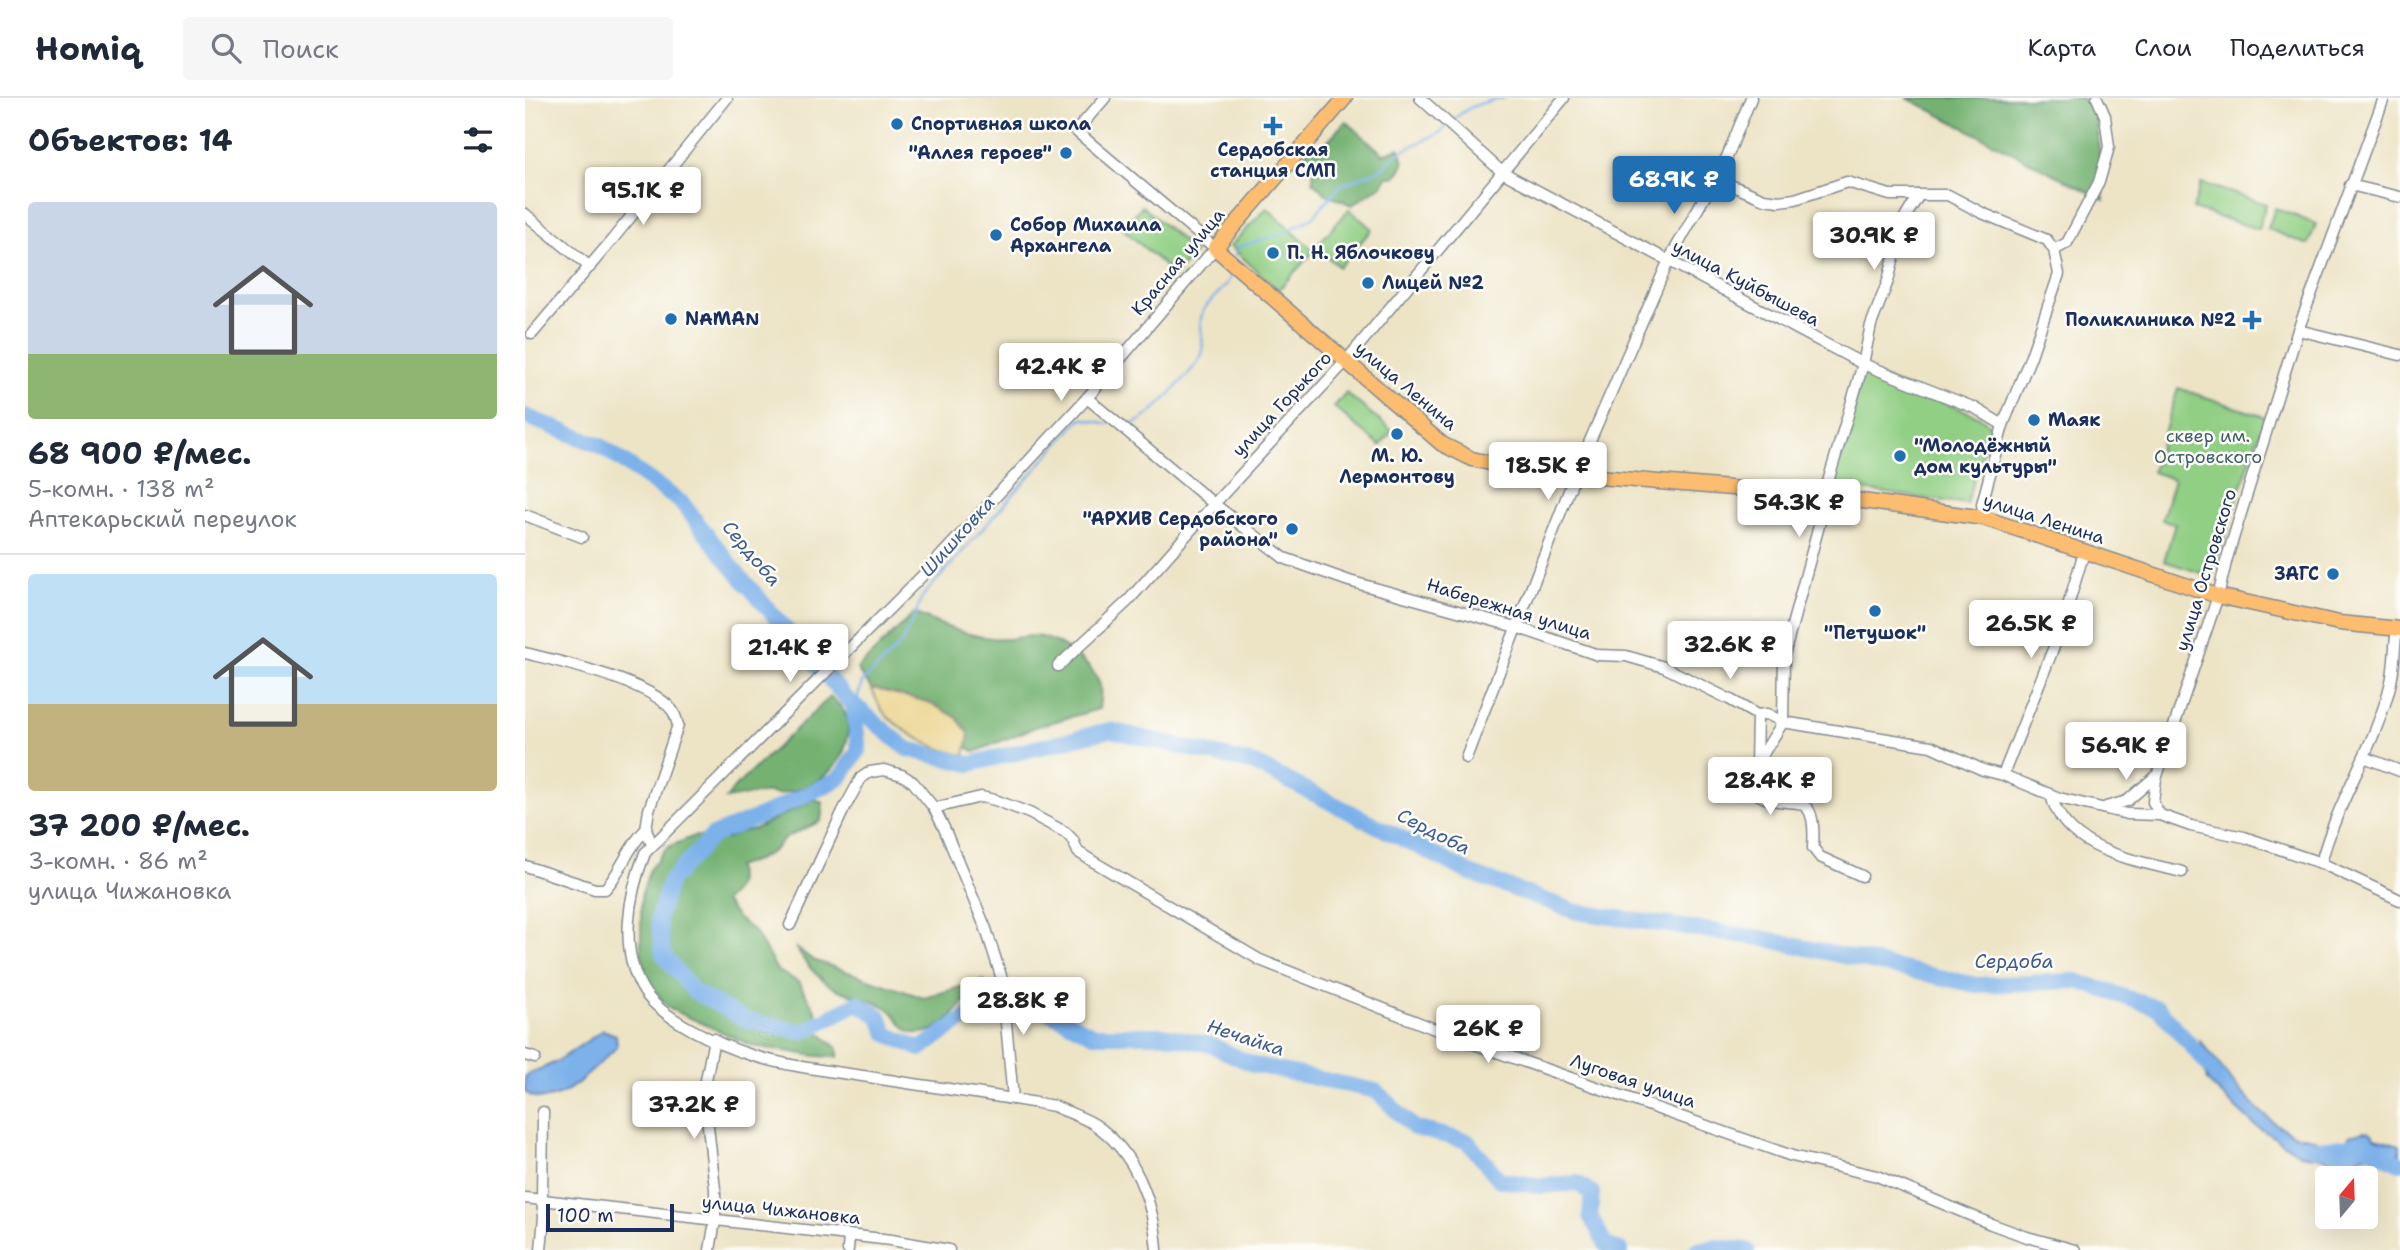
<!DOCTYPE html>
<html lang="ru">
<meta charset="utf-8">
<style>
:root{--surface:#fff;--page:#f6f6f7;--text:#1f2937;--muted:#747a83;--line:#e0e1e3;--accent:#1f6fb2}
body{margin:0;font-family:"Shantell Sans",sans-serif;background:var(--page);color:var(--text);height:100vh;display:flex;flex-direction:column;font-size:26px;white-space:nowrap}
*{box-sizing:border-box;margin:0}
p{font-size:23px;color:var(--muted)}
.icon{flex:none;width:38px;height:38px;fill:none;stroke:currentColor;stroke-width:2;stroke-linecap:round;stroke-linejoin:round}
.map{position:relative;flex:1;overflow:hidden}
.details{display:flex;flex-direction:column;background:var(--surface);width:525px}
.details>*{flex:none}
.needle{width:46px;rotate:19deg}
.controls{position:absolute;left:1790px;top:1068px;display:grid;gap:14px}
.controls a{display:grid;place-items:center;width:63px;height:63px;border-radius:7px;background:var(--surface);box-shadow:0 7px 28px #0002;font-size:35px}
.scale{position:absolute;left:21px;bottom:18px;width:128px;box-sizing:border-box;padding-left:7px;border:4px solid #1b2f5e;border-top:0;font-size:19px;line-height:24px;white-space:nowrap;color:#1b2f5e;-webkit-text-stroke:5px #fdfcf7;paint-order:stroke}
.price{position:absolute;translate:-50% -60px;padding:0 16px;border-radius:7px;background:#fff;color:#222;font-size:23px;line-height:46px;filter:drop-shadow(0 2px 4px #0008)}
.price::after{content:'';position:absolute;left:50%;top:42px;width:21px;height:16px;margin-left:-10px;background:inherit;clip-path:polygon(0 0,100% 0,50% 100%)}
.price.on{background:var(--accent);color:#fff}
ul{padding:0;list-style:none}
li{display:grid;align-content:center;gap:14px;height:371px;padding:0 28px}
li+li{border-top:2px solid var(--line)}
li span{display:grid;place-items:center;height:217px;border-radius:7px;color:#555}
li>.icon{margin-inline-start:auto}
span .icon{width:126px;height:126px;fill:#fffc;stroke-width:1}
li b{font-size:30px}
h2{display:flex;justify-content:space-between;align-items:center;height:84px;padding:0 28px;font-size:30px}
header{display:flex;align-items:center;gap:42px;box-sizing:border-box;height:98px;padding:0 35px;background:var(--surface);border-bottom:2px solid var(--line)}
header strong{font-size:33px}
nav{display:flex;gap:38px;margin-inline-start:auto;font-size:24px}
.search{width:490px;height:63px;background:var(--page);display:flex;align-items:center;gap:18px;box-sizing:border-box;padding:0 24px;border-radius:7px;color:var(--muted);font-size:26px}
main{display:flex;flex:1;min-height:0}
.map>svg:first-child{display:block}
.green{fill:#91cf84;stroke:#567f71;stroke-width:2}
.forest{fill:#74b272;stroke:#487068;stroke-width:2}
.sand{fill:#eeda9e;stroke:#84847e;stroke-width:2}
.water{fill:#7bb1ea;stroke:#4b70a4;stroke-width:2}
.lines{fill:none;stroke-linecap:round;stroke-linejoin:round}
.stream{stroke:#7bb1ea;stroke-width:2.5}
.river{stroke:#7bb1ea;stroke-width:16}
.minor-casing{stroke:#848a92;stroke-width:13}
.major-casing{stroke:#848a92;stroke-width:17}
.minor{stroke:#fff;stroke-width:10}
.major{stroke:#fcbd6f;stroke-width:14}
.poi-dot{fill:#1f6fb2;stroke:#fdfcf7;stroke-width:2.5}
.labels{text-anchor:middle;stroke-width:5;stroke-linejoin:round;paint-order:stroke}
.poi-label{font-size:18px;font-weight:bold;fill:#1b2f5e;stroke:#fdfcf7;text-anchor:start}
.street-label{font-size:18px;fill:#1b2f5e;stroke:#fdfcf7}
.park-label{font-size:18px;fill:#3e5f69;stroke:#fdfcf7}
.water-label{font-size:19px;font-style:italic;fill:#3d5c8f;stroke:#fdfcf7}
</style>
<header>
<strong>Homiq</strong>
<div class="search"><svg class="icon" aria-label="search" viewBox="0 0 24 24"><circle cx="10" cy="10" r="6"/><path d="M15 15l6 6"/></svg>Поиск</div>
<nav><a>Карта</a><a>Слои</a><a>Поделиться</a></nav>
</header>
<main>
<section class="details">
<h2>Объектов: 14<svg class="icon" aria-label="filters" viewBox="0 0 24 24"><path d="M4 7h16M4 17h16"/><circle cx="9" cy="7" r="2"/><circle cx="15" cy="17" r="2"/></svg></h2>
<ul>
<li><span style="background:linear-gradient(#c9d6e8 70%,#8fb573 0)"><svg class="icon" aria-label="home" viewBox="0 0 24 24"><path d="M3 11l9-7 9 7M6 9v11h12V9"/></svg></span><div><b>68 900 ₽/мес.</b><p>5-комн. · 138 m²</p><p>Аптекарьский переулок</p></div></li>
<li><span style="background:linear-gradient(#bfe0f5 60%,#c2b280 0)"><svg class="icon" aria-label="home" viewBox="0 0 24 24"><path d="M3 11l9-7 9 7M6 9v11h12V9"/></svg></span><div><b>37 200 ₽/мес.</b><p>3-комн. · 86 m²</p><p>улица Чижановка</p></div></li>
</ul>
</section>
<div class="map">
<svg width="1875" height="1152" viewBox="0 0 1875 1152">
<rect width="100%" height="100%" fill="#fdfcf7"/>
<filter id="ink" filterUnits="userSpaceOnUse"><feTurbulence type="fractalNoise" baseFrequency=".0143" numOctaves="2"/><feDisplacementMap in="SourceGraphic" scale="14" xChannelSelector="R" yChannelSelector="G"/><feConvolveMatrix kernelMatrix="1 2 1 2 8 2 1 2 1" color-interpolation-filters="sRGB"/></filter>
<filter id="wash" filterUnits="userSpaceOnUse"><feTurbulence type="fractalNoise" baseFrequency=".00686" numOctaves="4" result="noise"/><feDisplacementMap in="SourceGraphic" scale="28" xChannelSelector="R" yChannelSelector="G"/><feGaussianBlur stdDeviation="1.57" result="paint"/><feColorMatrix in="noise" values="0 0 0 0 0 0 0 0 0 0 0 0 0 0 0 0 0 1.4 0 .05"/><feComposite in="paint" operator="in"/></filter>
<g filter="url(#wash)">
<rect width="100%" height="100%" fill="#ede4c6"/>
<g class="green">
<polygon points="1676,85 1741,106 1733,131 1668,111"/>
<polygon points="617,108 670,154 650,177 597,130"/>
<polygon points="742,110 789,153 753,192 705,148"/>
<polygon points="1750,110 1791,126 1783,147 1743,131"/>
<polygon points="824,111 847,131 814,169 791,149"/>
<polygon points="1339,273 1453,318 1466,328 1441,406 1302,387"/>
<polygon points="1653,290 1740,319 1686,478 1639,463 1650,426 1637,422 1649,381 1627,374"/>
<polygon points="821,295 867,333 855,348 809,309"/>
</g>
<g class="forest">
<polygon points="1382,0 1556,0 1570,12 1579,102"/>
<path d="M821,23l37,33 16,-6c7,14 6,19 -5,29h-7l-5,8 -30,20 -26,-11 -13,-12v-18l-9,-10 8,-8 6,5z"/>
<path d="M389,515c28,13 56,24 88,26 11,1 22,-4 32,-3 22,1 56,26 65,46 3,7 1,19 0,27l-64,18 -60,25 -8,-5 2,-13 -13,-17 -28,-15 -57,-14 -14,-19z"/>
<path d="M305,599c16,12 21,23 17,42 -5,32 -36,50 -67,55 -5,1 -10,-2 -16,-1 -12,1 -25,4 -38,6l8,-11z"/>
<path d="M290,701l8,4 -2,18 -36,17 -12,13 -14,8 -23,8c5,15 0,25 -12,34l13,17 18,14 22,38 21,12 18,29 2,20 20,18v8l-22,-1 -63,-10 -83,-37 -23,-26 -6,-33v-53l8,-26 17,-23 28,-12 32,3 11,-6 18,-4z"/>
<path d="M270,849l18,13 111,38 60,-18c-18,16 -31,43 -54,51 -28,10 -28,-14 -43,-23 -18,-10 -34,-12 -51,-19 -18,-9 -31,-26 -41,-42z"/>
</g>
<path class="sand" d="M346,590l57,14 28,15 13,17 -4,21c-28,-5 -57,-19 -78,-39 -7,-6 -11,-19 -16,-28z"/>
<g class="water">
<path d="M78,932l13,5 1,12c-22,19 -61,69 -92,45v-16l31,-14z"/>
<path d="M1675,943c27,32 53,73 91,92 7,4 14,2 21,5 8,3 16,10 24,10l11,-8 3,-5 14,-4 6,1 6,6 24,7v14l-7,-6 -31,3 -17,13 -19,-11 -26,-4 -47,-30 -46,-43z"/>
</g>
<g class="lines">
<g class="stream">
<path d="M926,24c16,-16 31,-20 53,-24"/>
<polyline points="710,158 713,149 759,135 787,120 816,87 854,72 875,54 916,34 921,29"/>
<path d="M604,327c5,-2 11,-4 15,-7 11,-7 55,-53 58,-64 3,-13 -5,-31 1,-43 9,-15 24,-21 29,-38"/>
<polyline points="330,607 337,585 375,547 388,523 397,499 556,320 584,326"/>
</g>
<g class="river">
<polyline points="0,318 76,348 157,405 212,475 321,600 382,651 445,666 585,632 730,666 945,775 1052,814 1236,840 1451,887 1552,883 1633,910 1691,976"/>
<polyline points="328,606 334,652 314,681 238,717 188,737 145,783 133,820 138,856 169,894 221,922 278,934 332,905 354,918 362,936 395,951 461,906 509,907 569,937 639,937 686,947 729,967 851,993 889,1030 942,1043 975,1082 1016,1088 1052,1085 1067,1095 1065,1118 1081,1147 1096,1152"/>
<polyline points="1784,1048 1792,1051 1839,1047 1875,1065"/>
<polyline points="1172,1152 1192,1149 1222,1152"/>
</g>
</g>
</g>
<g filter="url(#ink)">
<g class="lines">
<defs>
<g id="minor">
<path d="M580,0l-29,33 139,117 -128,150 -162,175 -280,280c-16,40 -26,95 -3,135 16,30 79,58 112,68 37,11 77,15 115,21 62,10 124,18 185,29 13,6 28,11 40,18 41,27 60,79 63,126"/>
<polyline points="895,0 977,74 1338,266 1450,310 1478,327"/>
<polyline points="1825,87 1875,99"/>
<polyline points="1184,89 1208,88 1239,101 1254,103 1270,101 1322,84 1365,97 1423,97 1457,115 1522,142 1529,152"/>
<polyline points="0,116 65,169"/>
<polyline points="1773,232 1875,257"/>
<polyline points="7,236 87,142 202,0"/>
<polyline points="562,300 689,406 759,460 824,483 991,529 1073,557 1101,558 1139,569 1204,601 1232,617 1242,616 1258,624 1406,648 1458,672 1478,677 1534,700 1602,716 1635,717 1666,728 1719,739 1796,765 1875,802"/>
<polyline points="0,417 57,439"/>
<polyline points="1459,420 1457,406 1478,327 1506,258 1534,176 1529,152 1542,145 1574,84 1584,49 1580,18 1572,0"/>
<path d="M0,555c36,9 124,28 147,57 4,5 4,10 6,15l-29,85 -3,19 6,16"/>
<polyline points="533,568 603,503 689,406 821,263 1039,0"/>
<polyline points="1839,659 1875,673"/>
<polyline points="941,660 1050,377 1143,164 1202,59 1226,0"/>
<polyline points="1231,667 1232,617"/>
<polyline points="1478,677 1536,531 1559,454"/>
<path d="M1526,697c14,56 84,65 131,77"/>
<polyline points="1581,709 1602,703 1631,678"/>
<polyline points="409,710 456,699 470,702 504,715 540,734 548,742 553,754 569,764 735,862 935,941 1267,1058 1352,1078 1466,1126 1502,1139 1550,1152"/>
<polyline points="1635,717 1628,704 1631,681 1693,498 1702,460 1773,232 1859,0"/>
<path d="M1796,765c16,-63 55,-117 70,-181 4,-17 3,-36 6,-53"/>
<path d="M0,768l70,23h10c17,-18 21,-40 41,-60"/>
<path d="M1337,778l-42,-19 -7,-9c5,-72 -29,-29 -62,-59l5,-24 27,-43 1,-67 43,-159v-11l36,-121 8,-39 17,-44 15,-60 16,-26"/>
<polyline points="265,827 318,713 336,680 345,674 359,672 377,677 388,684 409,710 419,730 461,831 477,881 488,1001"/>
<polyline points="0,957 10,960"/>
<polyline points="0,1100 366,1142 424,1152"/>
<polyline points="16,1152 19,1119 17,1102 18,1014"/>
<polyline points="185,1152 190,1123 190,1091 179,992 189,941"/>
<polyline points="323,1152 324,1137"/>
</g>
<polyline id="major" points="820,0 690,150 917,346 947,361 978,368 1050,377 1302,398 1459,420 1693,498 1814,525 1875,531"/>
</defs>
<use href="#minor" class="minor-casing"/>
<use href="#major" class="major-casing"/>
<use href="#minor" class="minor"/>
<use href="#major" class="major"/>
</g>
</g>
<g class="poi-dot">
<circle cx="372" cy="26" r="7"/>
<path d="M744.5 17.5h7v7h7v7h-7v7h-7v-7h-7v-7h7z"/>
<circle cx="541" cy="55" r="7"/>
<circle cx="471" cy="137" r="7"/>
<circle cx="748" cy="155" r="7"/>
<circle cx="843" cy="185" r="7"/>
<circle cx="146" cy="221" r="7"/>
<path d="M1723.5 211.5h7v7h7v7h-7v7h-7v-7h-7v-7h7z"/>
<circle cx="1509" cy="322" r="7"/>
<circle cx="872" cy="336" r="7"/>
<circle cx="1375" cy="358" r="7"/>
<circle cx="767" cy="431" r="7"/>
<circle cx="1808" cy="476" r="7"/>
<circle cx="1350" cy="513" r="7"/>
</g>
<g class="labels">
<g class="poi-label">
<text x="386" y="32">Спортивная школа</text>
<text x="748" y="58" text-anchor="middle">Сердобская<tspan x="748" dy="21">станция СМП</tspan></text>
<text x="527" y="61" text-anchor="end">"Аллея героев"</text>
<text x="485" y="133">Собор Михаила<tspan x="485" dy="21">Архангела</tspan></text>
<text x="762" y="161">П. Н. Яблочкову</text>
<text x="857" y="191">Лицей №2</text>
<text x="160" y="227">NAMAN</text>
<text x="1711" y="228" text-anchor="end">Поликлиника №2</text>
<text x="1523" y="328">Maяк</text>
<text x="1389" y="354">"Молодёжный<tspan x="1389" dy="21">дом культуры"</tspan></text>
<text x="872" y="364" text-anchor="middle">М. Ю.<tspan x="872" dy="21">Лермонтову</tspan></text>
<text x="753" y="427" text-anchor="end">"АРХИВ Сердобского<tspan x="753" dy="21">района"</tspan></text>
<text x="1794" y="482" text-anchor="end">ЗАГС</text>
<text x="1350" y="541" text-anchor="middle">"Петушок"</text>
</g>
<g class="street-label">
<text transform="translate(653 164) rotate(-50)" y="6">Красная улица</text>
<text transform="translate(1221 185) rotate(28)" y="6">улица Куйбышева</text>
<text transform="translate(881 288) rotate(40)" y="6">улица Ленина</text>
<text transform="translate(757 306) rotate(-47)" y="6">улица Горького</text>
<text transform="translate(1519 421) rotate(18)" y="6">улица Ленина</text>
<text transform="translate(1681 472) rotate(-73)" y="6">улица Островского</text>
<text transform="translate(984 511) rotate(17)" y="6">Набережная улица</text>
<text transform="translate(1108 983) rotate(19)" y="6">Луговая улица</text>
<text transform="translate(256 1112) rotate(6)" y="6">улица Чижановка</text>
</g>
<g class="park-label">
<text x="1683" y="344">сквер им.<tspan x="1683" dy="21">Островского</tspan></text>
</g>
<g class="water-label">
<text transform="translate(432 438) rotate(-48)" y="7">Шишковка</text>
<text transform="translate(227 455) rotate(50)" y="7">Сердоба</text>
<text transform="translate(909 733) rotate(27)" y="7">Сердоба</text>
<text x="1489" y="870">Сердоба</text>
<text transform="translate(721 939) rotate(18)" y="7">Нечайка</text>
</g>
</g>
</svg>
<div class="controls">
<a><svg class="needle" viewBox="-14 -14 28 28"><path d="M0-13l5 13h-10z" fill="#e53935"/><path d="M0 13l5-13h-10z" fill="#747a83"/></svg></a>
</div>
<div class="scale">100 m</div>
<b class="price on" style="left:1149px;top:118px">68.9K ₽</b>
<b class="price" style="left:118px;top:129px">95.1K ₽</b>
<b class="price" style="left:1349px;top:174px">30.9K ₽</b>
<b class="price" style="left:536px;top:305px">42.4K ₽</b>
<b class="price" style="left:1023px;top:404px">18.5K ₽</b>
<b class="price" style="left:1274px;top:441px">54.3K ₽</b>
<b class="price" style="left:1506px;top:562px">26.5K ₽</b>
<b class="price" style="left:1205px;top:583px">32.6K ₽</b>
<b class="price" style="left:265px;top:586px">21.4K ₽</b>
<b class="price" style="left:1601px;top:684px">56.9K ₽</b>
<b class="price" style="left:1245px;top:719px">28.4K ₽</b>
<b class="price" style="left:498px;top:939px">28.8K ₽</b>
<b class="price" style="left:963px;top:967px">26K ₽</b>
<b class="price" style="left:169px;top:1043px">37.2K ₽</b>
</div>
</main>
